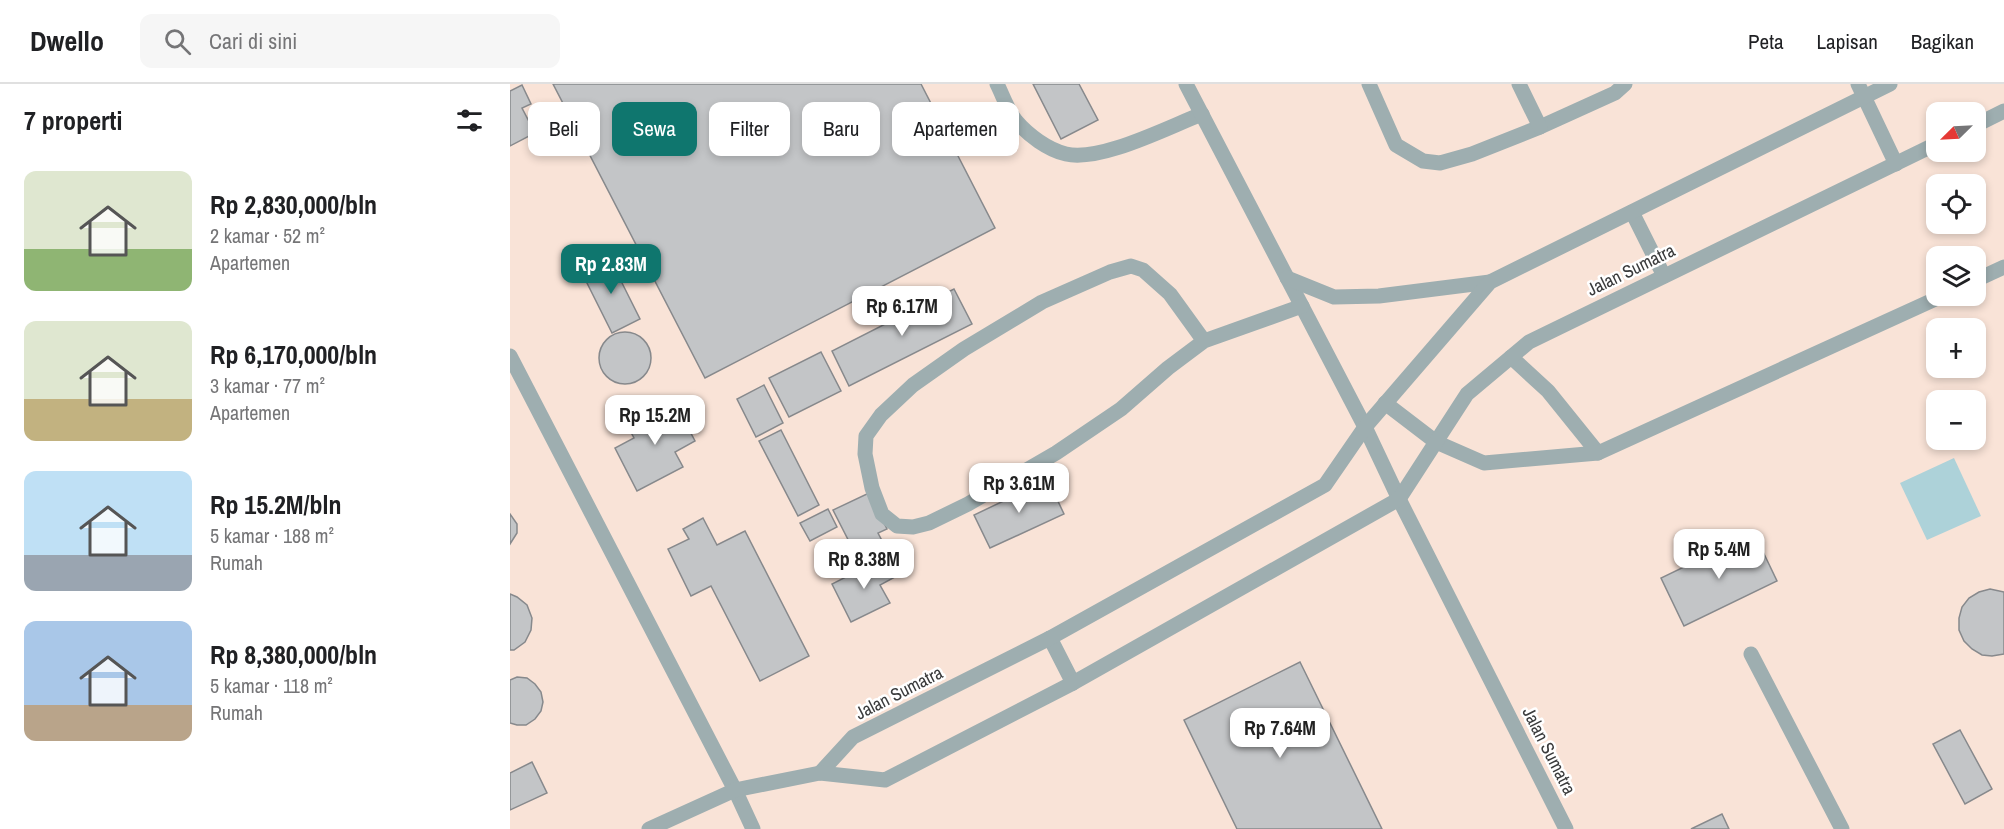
<!DOCTYPE html>
<html lang="id">
<meta charset="utf-8">
<style>
:root{--surface:#fff;--page:#f6f6f6;--text:#202124;--muted:#757577;--line:#e0e0e0;--accent:#0f766e}
body{margin:0;font-family:"Archivo Narrow",sans-serif;background:var(--page);color:var(--text);height:100vh;display:flex;flex-direction:column;font-size:22px;white-space:nowrap}
*{box-sizing:border-box;margin:0}
p{font-size:20px;color:var(--muted)}
.icon{flex:none;width:33px;height:33px;fill:none;stroke:currentColor;stroke-width:2;stroke-linecap:round;stroke-linejoin:round}
.map{position:relative;flex:1;overflow:hidden}
.drawer{display:flex;flex-direction:column;background:var(--surface);width:510px}
.drawer>*{flex:none}
.top-card{position:absolute;left:18px;top:18px;width:570px;height:54px;display:flex;gap:12px}
.needle{width:39px;rotate:246deg}
.buttons{position:absolute;left:1416px;top:18px;display:grid;gap:12px}
.buttons a{display:grid;place-items:center;width:60px;height:60px;border-radius:12px;background:var(--surface);box-shadow:0 3px 9px #0003;font-size:30px}
.price{position:absolute;translate:-50% -51px;padding:0 14px;border-radius:12px;background:#fff;color:#222;font-size:20px;line-height:39px;filter:drop-shadow(0 2px 3px #0008)}
.price::after{content:'';position:absolute;left:50%;top:36px;width:18px;height:14px;margin-left:-9px;background:inherit;clip-path:polygon(0 0,100% 0,50% 100%)}
.price.on{background:var(--accent);color:#fff}
ul{padding:0;list-style:none}
li{display:flex;align-items:center;gap:18px;height:150px;padding:0 24px}
li span{display:grid;place-items:center;flex:none;width:168px;height:120px;border-radius:12px;color:#555}
li>.icon{margin-inline-start:auto}
span .icon{width:72px;height:72px;fill:#fffc;stroke-width:1}
li b{font-size:26px}
h2{display:flex;justify-content:space-between;align-items:center;height:72px;padding:0 24px;font-size:26px}
.pill{padding:0 21px;border-radius:12px;background:var(--surface);box-shadow:0 3px 9px #0003;font-size:21px;line-height:54px}
.pill.on{background:var(--accent);color:#fff}
header{display:flex;align-items:center;gap:36px;box-sizing:border-box;height:84px;padding:0 30px;background:var(--surface);border-bottom:2px solid var(--line)}
header strong{font-size:28px}
nav{display:flex;gap:33px;margin-inline-start:auto;font-size:21px}
.search{width:420px;height:54px;background:var(--page);display:flex;align-items:center;gap:15px;box-sizing:border-box;padding:0 21px;border-radius:12px;color:var(--muted);font-size:22px}
main{display:flex;flex:1;min-height:0}
.map>svg:first-child{display:block}
.industrial{fill:#f9e3d7;fill-rule:evenodd}
.water{fill:#add2d9}
.building{fill:#c3c5c7;stroke:#87898c;stroke-width:1.5}
.lines{fill:none;stroke-linecap:round;stroke-linejoin:round}
.minor{stroke:#9eaeb0;stroke-width:15}
.labels{text-anchor:middle;stroke-width:5;stroke-linejoin:round;paint-order:stroke}
.street-label{font-size:18px;fill:#3a3b3c;stroke:#fff}
</style>
<header>
<strong>Dwello</strong>
<div class="search"><svg class="icon" aria-label="search" viewBox="0 0 24 24"><circle cx="10" cy="10" r="6"/><path d="M15 15l6 6"/></svg>Cari di sini</div>
<nav><a>Peta</a><a>Lapisan</a><a>Bagikan</a></nav>
</header>
<main>
<section class="drawer">
<h2>7 properti<svg class="icon" aria-label="filters" viewBox="0 0 24 24"><path d="M4 7h16M4 17h16"/><circle cx="9" cy="7" r="2"/><circle cx="15" cy="17" r="2"/></svg></h2>
<ul>
<li><span style="background:linear-gradient(#dfe7d0 65%,#8fb573 0)"><svg class="icon" aria-label="home" viewBox="0 0 24 24"><path d="M3 11l9-7 9 7M6 9v11h12V9"/></svg></span><div><b>Rp 2,830,000/bln</b><p>2 kamar · 52 m²</p><p>Apartemen</p></div></li>
<li><span style="background:linear-gradient(#dfe7d0 65%,#c2b280 0)"><svg class="icon" aria-label="home" viewBox="0 0 24 24"><path d="M3 11l9-7 9 7M6 9v11h12V9"/></svg></span><div><b>Rp 6,170,000/bln</b><p>3 kamar · 77 m²</p><p>Apartemen</p></div></li>
<li><span style="background:linear-gradient(#bfe0f5 70%,#9aa5b1 0)"><svg class="icon" aria-label="home" viewBox="0 0 24 24"><path d="M3 11l9-7 9 7M6 9v11h12V9"/></svg></span><div><b>Rp 15.2M/bln</b><p>5 kamar · 188 m²</p><p>Rumah</p></div></li>
<li><span style="background:linear-gradient(#a9c7e8 70%,#b9a48a 0)"><svg class="icon" aria-label="home" viewBox="0 0 24 24"><path d="M3 11l9-7 9 7M6 9v11h12V9"/></svg></span><div><b>Rp 8,380,000/bln</b><p>5 kamar · 118 m²</p><p>Rumah</p></div></li>
</ul>
</section>
<div class="map">
<svg width="1494" height="745" viewBox="0 0 1494 745">
<rect width="100%" height="100%" fill="#f0f2f5"/>
<path class="industrial" d="M0,0h1494v745h-1494zM1426,28h40v40h-40zM1426,100h40v40h-40zM1426,172h40v40h-40zM1426,244h40v40h-40zM1426,316h40v40h-40z"/>
<polygon class="water" points="1444,374 1471,432 1417,456 1390,399"/>
<g class="building">
<polygon points="43,0 411,0 485,144 195,294"/>
<polygon points="523,0 569,0 588,36 551,55"/>
<polygon points="12,1 21,20 12,24 25,49 0,62 0,7"/>
<polygon points="99,173 130,235 102,249 71,187"/>
<polygon points="444,205 462,240 339,302 322,267"/>
<circle cx="115" cy="274" r="26"/>
<polygon points="311,268 331,307 279,333 259,294"/>
<polygon points="254,301 273,339 246,353 227,315"/>
<polygon points="164,317 185,357 165,368 173,383 127,407 105,364 124,354 117,341"/>
<polygon points="271,346 309,421 288,432 249,357"/>
<polygon points="538,396 554,430 480,464 464,431"/>
<polygon points="359,409 377,445 368,449 378,468 351,481 323,426"/>
<polygon points="318,425 327,443 300,457 290,439"/>
<polygon points="0,430 7,440 7,449 0,460"/>
<polygon points="193,434 207,461 235,447 299,572 250,597 201,502 181,512 158,465 179,455 173,445"/>
<polygon points="1244,449 1267,497 1174,542 1151,494"/>
<polygon points="375,473 385,493 370,501 380,519 341,538 322,500"/>
<polygon points="1480,505 1494,508 1494,570 1482,572 1472,571 1462,565 1454,557 1449,546 1449,534 1452,523 1459,514 1469,508"/>
<polygon points="0,510 7,513 17,521 22,534 21,546 15,558 4,566 0,566"/>
<polygon points="790,578 872,745 727,745 674,636"/>
<polygon points="7,593 17,594 25,600 31,608 33,618 31,627 25,635 16,641 7,641 0,639 0,596"/>
<polygon points="1450,646 1482,705 1455,720 1423,660"/>
<polygon points="22,678 37,709 0,726 0,689"/>
<polygon points="1212,730 1219,745 1181,745"/>
</g>
<g class="lines">
<g class="minor">
<path d="M487,0c6,12 11,27 19,37 12,14 32,29 50,33 35,8 102,-27 136,-40"/>
<polyline points="676,0 855,343 889,415 1056,745"/>
<polyline points="859,0 886,61 913,77 930,79 962,70 1030,43 1105,9 1115,0"/>
<polyline points="1009,0 1030,43"/>
<polyline points="1348,0 1386,80"/>
<polyline points="1466,41 1494,27"/>
<polyline points="1122,128 1154,192"/>
<polyline points="777,194 824,213 869,212 980,198"/>
<polyline points="1466,196 1494,183"/>
<polyline points="694,257 660,210 633,186 621,182 600,188 532,218 454,265 403,301 371,331 356,352 355,370 362,404 372,430 387,442 403,443 419,439 458,420 546,369 611,325 658,284 694,257 792,222"/>
<polyline points="0,272 225,706 243,745"/>
<polyline points="1001,273 1038,307 1088,369"/>
<polyline points="875,319 926,358 974,379 1088,369 1432,212"/>
<polyline points="540,554 563,599"/>
<polyline points="1241,570 1332,745"/>
<polyline points="310,689 343,653 540,554 815,401 855,343 980,198 1380,0"/>
<polyline points="139,745 225,706 310,689 375,696 563,599 889,415 957,310 1019,258 1426,60"/>
</g>
</g>
<g class="labels">
<g class="street-label">
<text transform="translate(1121 186) rotate(-26)" y="6">Jalan Sumatra</text>
<text transform="translate(389 609) rotate(-27)" y="6">Jalan Sumatra</text>
<text transform="translate(1039 667) rotate(63)" y="6">Jalan Sumatra</text>
</g>
</g>
</svg>
<div class="buttons">
<a><svg class="needle" viewBox="-14 -14 28 28"><path d="M0-13l5 13h-10z" fill="#e53935"/><path d="M0 13l5-13h-10z" fill="#757577"/></svg></a>
<a><svg class="icon" aria-label="locate" viewBox="0 0 24 24"><circle cx="12" cy="12" r="6"/><path d="M12 2v4M12 18v4M2 12h4M18 12h4"/></svg></a>
<a><svg class="icon" aria-label="layers" viewBox="0 0 24 24"><path d="M12 4l9 5-9 5-9-5zM3 14l9 5 9-5"/></svg></a>
<a>+</a>
<a>−</a>
</div>
<b class="price on" style="left:101px;top:211px">Rp 2.83M</b>
<b class="price" style="left:392px;top:253px">Rp 6.17M</b>
<b class="price" style="left:145px;top:362px">Rp 15.2M</b>
<b class="price" style="left:509px;top:430px">Rp 3.61M</b>
<b class="price" style="left:1209px;top:496px">Rp 5.4M</b>
<b class="price" style="left:354px;top:506px">Rp 8.38M</b>
<b class="price" style="left:770px;top:675px">Rp 7.64M</b>
<div class="top-card">
<a class="pill">Beli</a>
<a class="pill on">Sewa</a>
<a class="pill">Filter</a>
<a class="pill">Baru</a>
<a class="pill">Apartemen</a>
</div>
</div>
</main>
